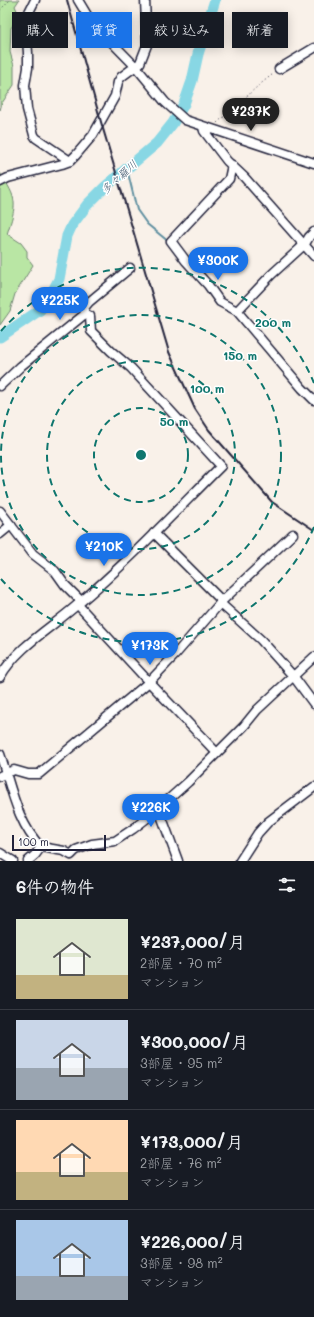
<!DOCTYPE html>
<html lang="ja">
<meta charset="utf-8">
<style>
:root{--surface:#171b24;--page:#20242c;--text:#f1f3f6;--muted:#9ea1a6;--line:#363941;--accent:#1a73e8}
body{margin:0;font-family:Mali,"Klee One",sans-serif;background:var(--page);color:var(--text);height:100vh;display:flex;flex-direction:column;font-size:15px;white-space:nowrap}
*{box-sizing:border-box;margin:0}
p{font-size:13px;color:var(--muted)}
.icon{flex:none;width:22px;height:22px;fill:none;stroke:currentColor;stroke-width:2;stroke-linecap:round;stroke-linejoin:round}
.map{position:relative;height:861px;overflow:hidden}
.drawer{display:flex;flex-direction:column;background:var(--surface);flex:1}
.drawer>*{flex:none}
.banner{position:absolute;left:12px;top:12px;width:290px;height:36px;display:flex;gap:8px}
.scale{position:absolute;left:12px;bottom:10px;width:94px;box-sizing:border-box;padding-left:4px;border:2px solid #22223b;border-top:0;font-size:11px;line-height:14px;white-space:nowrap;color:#22223b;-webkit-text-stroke:3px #fff;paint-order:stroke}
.price{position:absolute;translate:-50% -34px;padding:0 9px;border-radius:14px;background:var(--accent);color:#fff;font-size:13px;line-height:26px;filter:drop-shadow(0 1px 2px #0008)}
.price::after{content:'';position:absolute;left:50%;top:24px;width:12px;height:9px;margin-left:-6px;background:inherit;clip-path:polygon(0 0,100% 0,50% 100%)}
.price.on{background:#222;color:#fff}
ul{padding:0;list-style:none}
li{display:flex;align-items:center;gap:12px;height:100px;padding:0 16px}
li+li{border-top:1px solid var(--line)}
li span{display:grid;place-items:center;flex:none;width:112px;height:80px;border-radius:0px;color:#555}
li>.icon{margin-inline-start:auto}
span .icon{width:48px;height:48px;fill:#fffc;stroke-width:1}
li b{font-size:17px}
h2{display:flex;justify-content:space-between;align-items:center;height:48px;padding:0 16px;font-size:17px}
.tag{padding:0 14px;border-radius:0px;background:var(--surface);box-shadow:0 2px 10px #0003;font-size:14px;line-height:36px}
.tag.on{background:var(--accent);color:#fff}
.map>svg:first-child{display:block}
.green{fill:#b9e6a4;stroke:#6e8470}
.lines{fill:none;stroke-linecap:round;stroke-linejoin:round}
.stream{stroke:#5f8fa0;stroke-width:2}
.river{stroke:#88d7e4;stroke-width:11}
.minor-casing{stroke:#22223b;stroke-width:11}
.path{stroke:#22223b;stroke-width:1;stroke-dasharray:1 3;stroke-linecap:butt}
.minor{stroke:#fff;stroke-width:8}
.rail{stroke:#22223b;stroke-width:2}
.ring{fill:none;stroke:#0f766e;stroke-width:2;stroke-dasharray:7 5}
.labels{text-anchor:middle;stroke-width:3;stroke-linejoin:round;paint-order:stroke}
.water-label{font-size:11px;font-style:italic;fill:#41586e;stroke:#fff}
.centre{fill:#0f766e;stroke:#fff;stroke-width:2}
.ring-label{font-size:12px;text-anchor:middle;font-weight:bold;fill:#0f766e;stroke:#fff;stroke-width:3;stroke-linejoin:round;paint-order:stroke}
</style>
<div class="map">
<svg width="314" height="861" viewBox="0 0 314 861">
<rect width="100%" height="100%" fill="#f9f1e9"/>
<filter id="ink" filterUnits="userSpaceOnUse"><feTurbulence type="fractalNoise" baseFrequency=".025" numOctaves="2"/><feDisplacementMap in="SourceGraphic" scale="8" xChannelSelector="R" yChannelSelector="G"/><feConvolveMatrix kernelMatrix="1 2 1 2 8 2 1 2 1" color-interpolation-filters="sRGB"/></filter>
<g filter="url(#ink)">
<g class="green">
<polygon points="0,0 19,0 15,6 19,15 11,28 10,52 14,66 14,85 2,103 0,110"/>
<path d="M0,173c18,27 17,30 7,61l14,9 6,8v6l6,8 -18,29 -5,17 -10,14z"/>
</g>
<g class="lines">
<polyline class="stream" points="127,169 137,210 147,224 169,242"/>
<polyline class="river" points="0,337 40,310 49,298 59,279 67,236 72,225 87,205 105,187 157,143 173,123 184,104 192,81 198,54 215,0"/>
<defs>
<g id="minor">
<polyline points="35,0 27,16 26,23 28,53 28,68 25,85 27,109 34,135 36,138 70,161"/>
<polyline points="78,0 90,20 136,67 165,102 185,120 314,163"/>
<polyline points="279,69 314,48"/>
<polyline points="203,127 204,131 227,161 244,177 314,256"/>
<polyline points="232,165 229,179 171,241 186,261 208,285 220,302 237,311 302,388 314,400"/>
<polyline points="0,182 8,178 62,164 70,161 76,155 93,135 115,96 118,82 121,77 140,63 147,45 145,0"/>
<polyline points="237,311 271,275 305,244 309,237 314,232"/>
<polyline points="0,386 21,366 85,314 84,308 89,302 130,268"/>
<polyline points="0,511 33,554 55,571 65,585 81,601"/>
<polyline points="154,533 222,601"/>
<polyline points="0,534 11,525"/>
<polyline points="220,603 261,640 294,677 314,704"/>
<polyline points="78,605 149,682 217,753"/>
<path d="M0,677c17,-30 51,-49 77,-72 51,-43 97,-92 144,-139l-90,-98 -20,-17 -20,-20 -1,-15 -5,-2"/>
<path d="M0,754c11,32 17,69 41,93l23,4 7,4 5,-5 16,-6 23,-3 18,-12 18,-14 37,-33 56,-56 13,-16 57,-53"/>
<polyline points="0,776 14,770 28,774 39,774 149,682 174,656 222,601 293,534"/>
<polyline points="158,807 178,861"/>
<polyline points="0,853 13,861"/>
<polyline points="28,861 35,855 41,847"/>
<polyline points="240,861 258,833 268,822 314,787"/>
</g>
</defs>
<use href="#minor" class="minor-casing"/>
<g class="path">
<polyline points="0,10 10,0"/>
<polyline points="217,123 258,86 273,74"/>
</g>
<use href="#minor" class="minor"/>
<polyline class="rail" points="67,0 101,122 169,352 195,409 209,430 272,502 314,530"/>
</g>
</g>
<g class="ring">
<circle cx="141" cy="455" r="47"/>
<circle cx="141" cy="455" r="94"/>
<circle cx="141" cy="455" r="140"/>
<path d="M314 527A187 187 0 0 1 1 579M1 331A187 187 0 0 1 314 383"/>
</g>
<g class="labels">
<g class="water-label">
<text transform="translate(119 177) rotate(-42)" y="4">多々羅川</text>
</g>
</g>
<circle cx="141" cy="455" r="6" class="centre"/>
<g class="ring-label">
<text x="273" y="327">200 m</text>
<text x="240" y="360">150 m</text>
<text x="207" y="393">100 m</text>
<text x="174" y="426">50 m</text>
</g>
</svg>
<div class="scale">100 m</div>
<b class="price on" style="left:251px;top:132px">¥237K</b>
<b class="price" style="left:218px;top:281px">¥300K</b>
<b class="price" style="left:60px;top:321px">¥225K</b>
<b class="price" style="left:104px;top:567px">¥210K</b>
<b class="price" style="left:150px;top:666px">¥173K</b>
<b class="price" style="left:151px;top:828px">¥226K</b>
<div class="banner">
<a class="tag">購入</a>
<a class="tag on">賃貸</a>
<a class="tag">絞り込み</a>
<a class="tag">新着</a>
</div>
</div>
<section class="drawer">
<h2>6件の物件<svg class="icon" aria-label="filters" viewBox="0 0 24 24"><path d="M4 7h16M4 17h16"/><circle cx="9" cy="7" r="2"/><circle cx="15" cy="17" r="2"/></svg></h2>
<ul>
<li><span style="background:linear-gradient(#dfe7d0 70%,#c2b280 0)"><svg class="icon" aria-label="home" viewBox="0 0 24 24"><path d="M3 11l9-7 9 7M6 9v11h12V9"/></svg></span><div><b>¥237,000/月</b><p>2部屋 · 70 m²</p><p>マンション</p></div></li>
<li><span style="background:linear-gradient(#c9d6e8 60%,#9aa5b1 0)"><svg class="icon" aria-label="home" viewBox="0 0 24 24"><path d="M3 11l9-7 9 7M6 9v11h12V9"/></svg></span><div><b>¥300,000/月</b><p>3部屋 · 95 m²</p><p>マンション</p></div></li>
<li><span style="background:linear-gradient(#ffd9b3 65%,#c2b280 0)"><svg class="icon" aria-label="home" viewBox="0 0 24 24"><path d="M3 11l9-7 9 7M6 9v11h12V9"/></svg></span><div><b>¥173,000/月</b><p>2部屋 · 76 m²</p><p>マンション</p></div></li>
<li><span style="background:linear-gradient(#a9c7e8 70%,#9aa5b1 0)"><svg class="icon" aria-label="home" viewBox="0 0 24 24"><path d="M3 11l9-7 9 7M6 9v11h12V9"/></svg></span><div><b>¥226,000/月</b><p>3部屋 · 98 m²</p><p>マンション</p></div></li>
</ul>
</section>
